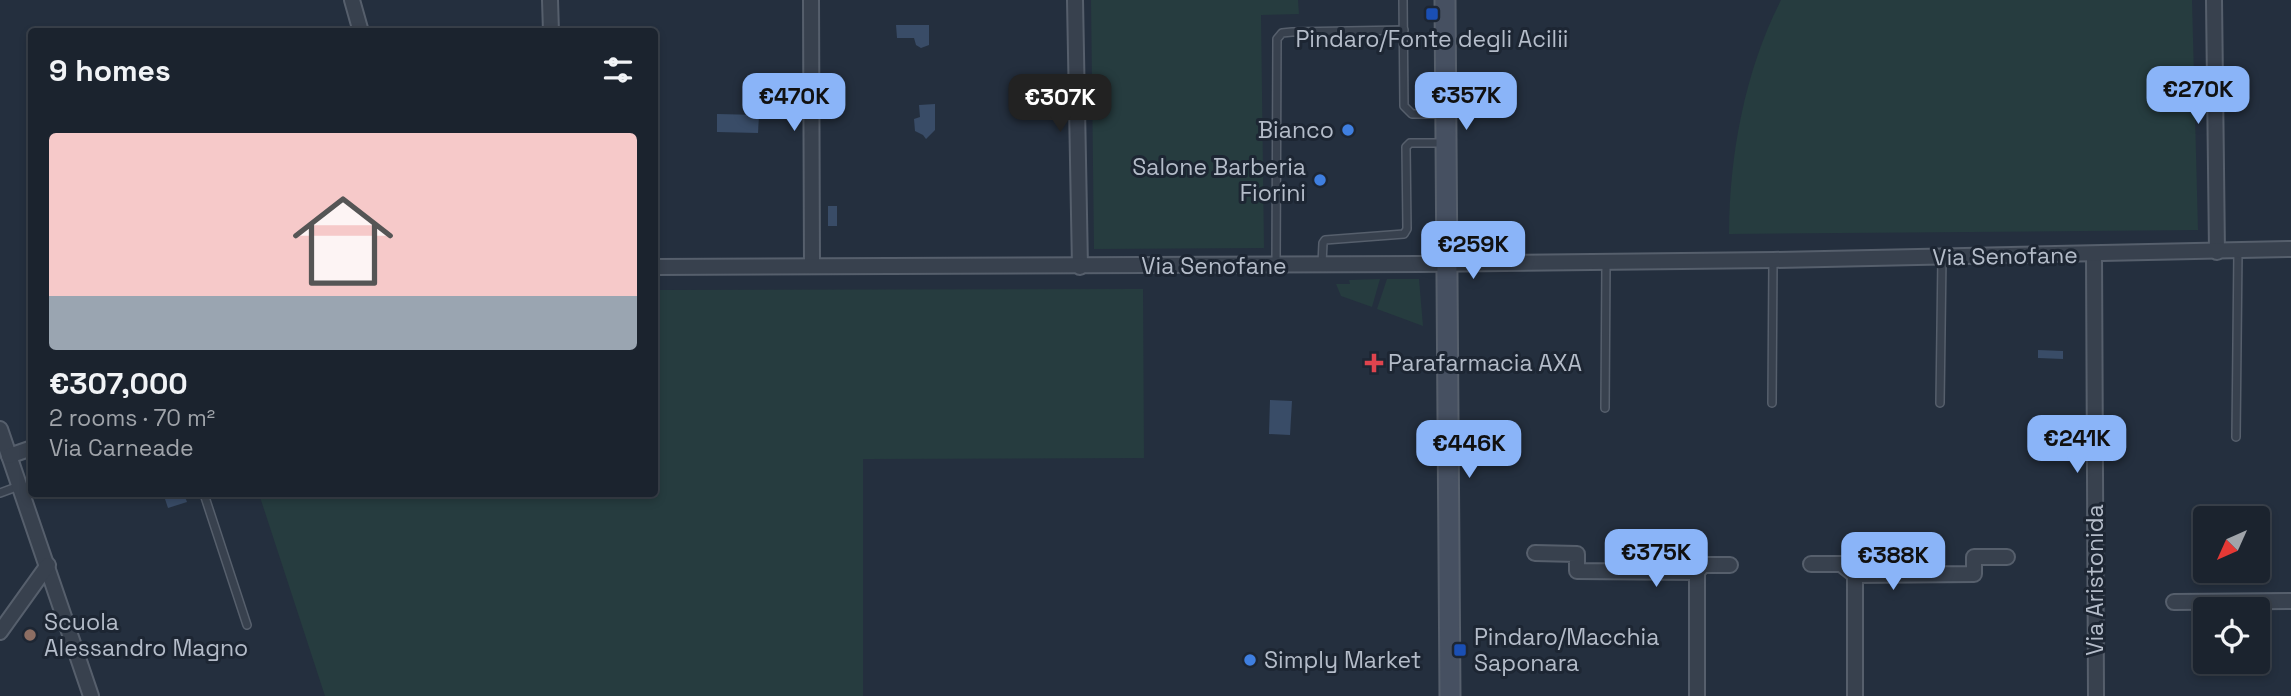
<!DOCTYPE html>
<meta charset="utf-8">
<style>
:root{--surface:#1b232e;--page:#282f3a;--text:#f1f3f6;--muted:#a0a4aa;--line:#39404a;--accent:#8ab4f8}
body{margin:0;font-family:"Space Grotesk",sans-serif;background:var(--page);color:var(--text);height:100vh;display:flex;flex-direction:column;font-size:26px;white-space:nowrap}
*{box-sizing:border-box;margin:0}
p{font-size:23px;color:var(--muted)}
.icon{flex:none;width:38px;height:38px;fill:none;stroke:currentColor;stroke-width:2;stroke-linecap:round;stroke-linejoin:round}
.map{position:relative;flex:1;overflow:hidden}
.drawer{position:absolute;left:28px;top:28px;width:630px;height:469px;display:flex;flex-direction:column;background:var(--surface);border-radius:7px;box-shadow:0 4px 10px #0003,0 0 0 2px var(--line)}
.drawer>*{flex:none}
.needle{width:46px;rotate:225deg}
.buttons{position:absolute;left:2193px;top:506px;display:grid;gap:14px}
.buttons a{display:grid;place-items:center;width:77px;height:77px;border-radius:7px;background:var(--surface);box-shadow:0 4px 10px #0003,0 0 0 2px var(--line);font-size:35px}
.price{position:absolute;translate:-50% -60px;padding:0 16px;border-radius:14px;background:var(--accent);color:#111;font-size:23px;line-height:46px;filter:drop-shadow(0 2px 4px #0008)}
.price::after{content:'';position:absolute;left:50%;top:42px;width:21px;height:16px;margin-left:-10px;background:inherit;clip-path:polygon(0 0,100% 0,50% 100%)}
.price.selected{background:#222;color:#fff}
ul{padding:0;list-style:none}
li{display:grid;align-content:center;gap:14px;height:371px;padding:0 21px}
li span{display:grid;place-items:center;height:217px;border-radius:7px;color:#555}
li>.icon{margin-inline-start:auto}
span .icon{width:126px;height:126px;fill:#fffc;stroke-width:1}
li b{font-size:30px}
h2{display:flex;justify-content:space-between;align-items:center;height:84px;padding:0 21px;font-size:30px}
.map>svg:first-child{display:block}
.green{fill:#263c3f}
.water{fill:#394c67}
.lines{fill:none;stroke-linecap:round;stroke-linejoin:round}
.lane-casing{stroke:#565f6c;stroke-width:10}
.street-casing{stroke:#565f6c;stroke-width:18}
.secondary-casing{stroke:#565f6c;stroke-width:23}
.lane{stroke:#38414e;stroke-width:7}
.street{stroke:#38414e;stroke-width:14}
.secondary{stroke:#465061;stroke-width:19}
.transit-dot{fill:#1a4fb4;stroke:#1d2633;stroke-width:2.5}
.shop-dot{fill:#3f7fe0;stroke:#1d2633;stroke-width:2.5}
.health-dot{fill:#e0444e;stroke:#1d2633;stroke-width:2.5}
.education-dot{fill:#8d6e63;stroke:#1d2633;stroke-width:2.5}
.labels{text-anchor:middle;stroke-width:6;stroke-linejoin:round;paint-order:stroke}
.poi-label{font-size:23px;fill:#b4bcc9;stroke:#1d2633;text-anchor:start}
.street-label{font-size:23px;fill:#b4bcc9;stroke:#1d2633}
</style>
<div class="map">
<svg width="2291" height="696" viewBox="0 0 2291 696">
<rect width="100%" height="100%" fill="#242f3e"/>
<g class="green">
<polygon points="1091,0 1298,0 1299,14 1261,15 1264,248 1094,249"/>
<path d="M1781,0h411l6,230 -469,4c0,-78 16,-164 52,-234z"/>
<polygon points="1380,279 1372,307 1341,296 1336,284 1350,284 1349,280"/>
<polygon points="1387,279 1419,279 1423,326 1377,309"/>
<polygon points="1143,289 1144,458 863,459 863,696 325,696 259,494 654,494 655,290"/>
</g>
<g class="water">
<polygon points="896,25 929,25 929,45 921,48 916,45 914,38 897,38"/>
<polygon points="935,104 935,130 926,139 923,135 915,131 914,119 920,117 919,105"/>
<polygon points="717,114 759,115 758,133 717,132"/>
<rect x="828" y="206" width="9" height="20"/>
<polygon points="2038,350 2063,351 2063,359 2038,358"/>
<polygon points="1270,400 1292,401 1290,435 1269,434"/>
<polygon points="180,494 184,494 187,502 168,508 165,499"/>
</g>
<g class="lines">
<defs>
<g id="lane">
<polyline points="1403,0 1404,106 1412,114 1445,114"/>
<polyline points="1322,264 1323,243 1325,240 1404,234 1407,229 1406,147 1410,143 1445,143"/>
<polyline points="1276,265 1277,39 1282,33 1292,32 1404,30"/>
<polyline points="1772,403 1773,260"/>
<polyline points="1940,403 1942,257"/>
<polyline points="1605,408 1606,262"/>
<polyline points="2236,437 2238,251"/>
<polyline points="0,493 19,486"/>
<polyline points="204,494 247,625"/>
</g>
<g id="street">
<polyline points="352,0 361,32"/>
<polyline points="550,0 551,32"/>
<polyline points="811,0 812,265"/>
<polyline points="1075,0 1080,267"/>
<polyline points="2214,0 2217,252"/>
<polyline points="2094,254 2096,696"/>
<polyline points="654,267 1422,264 1773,260 2291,249"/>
<polyline points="0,429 91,696"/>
<polyline points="9,456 32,448"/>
<polyline points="1535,553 1577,554 1577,571 1697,572 1697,696"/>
<polyline points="1811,564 1841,564 1855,575"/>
<polyline points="1697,572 1703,565 1730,565"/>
<polyline points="2174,602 2291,601"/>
<polyline points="0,632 48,565"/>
<polyline points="1855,696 1855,575 1974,574 1974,557 2007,557"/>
</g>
<polyline id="secondary" points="1445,0 1450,696"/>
</defs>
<use href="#lane" class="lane-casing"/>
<use href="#street" class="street-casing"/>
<use href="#secondary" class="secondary-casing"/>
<use href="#lane" class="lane"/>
<use href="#street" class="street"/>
<use href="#secondary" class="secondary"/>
</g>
<g class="transit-dot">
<rect x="1425" y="7" width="14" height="14" rx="3.5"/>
<rect x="1453" y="643" width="14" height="14" rx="3.5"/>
</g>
<g class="shop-dot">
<circle cx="1348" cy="130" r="7"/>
<circle cx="1320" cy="180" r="7"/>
<circle cx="1250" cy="660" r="7"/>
</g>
<path class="health-dot" d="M1370.5 352.5h7v7h7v7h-7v7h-7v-7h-7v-7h7z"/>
<circle class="education-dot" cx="30" cy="635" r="7"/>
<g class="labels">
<g class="poi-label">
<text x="1432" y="47" text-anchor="middle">Pindaro/Fonte degli Acilii</text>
<text x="1334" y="138" text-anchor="end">Bianco</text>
<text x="1306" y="175" text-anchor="end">Salone Barberia<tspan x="1306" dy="26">Fiorini</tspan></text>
<text x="1388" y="371">Parafarmacia AXA</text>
<text x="44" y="630">Scuola<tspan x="44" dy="26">Alessandro Magno</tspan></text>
<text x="1474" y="645">Pindaro/Macchia<tspan x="1474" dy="26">Saponara</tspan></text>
<text x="1264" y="668">Simply Market</text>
</g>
<g class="street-label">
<text transform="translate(2005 256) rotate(-1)" y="8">Via Senofane</text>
<text x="1214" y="274">Via Senofane</text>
<text transform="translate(2095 580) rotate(-90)" y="8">Via Aristonida</text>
</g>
</g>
</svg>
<div class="buttons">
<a><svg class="needle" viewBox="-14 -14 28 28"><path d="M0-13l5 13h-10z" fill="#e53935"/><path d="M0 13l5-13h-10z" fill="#a0a4aa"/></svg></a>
<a><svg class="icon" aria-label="locate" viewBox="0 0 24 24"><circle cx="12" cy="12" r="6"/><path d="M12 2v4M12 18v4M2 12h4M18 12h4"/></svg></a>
</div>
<b class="price" style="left:2198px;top:126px">€270K</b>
<b class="price" style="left:1466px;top:132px">€357K</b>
<b class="price" style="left:794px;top:133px">€470K</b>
<b class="price selected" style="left:1060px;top:134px">€307K</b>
<b class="price" style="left:1473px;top:281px">€259K</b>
<b class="price" style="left:2077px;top:475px">€241K</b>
<b class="price" style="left:1469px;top:480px">€446K</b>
<b class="price" style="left:1656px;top:589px">€375K</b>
<b class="price" style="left:1893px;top:592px">€388K</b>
<section class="drawer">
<h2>9 homes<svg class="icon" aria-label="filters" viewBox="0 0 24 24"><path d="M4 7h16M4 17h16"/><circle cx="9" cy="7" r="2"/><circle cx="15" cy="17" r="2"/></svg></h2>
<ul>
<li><span style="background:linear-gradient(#f6c9c9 75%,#9aa5b1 0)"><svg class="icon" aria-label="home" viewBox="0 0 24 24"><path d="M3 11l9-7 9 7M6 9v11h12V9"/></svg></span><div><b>€307,000</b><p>2 rooms · 70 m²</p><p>Via Carneade</p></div></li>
</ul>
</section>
</div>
